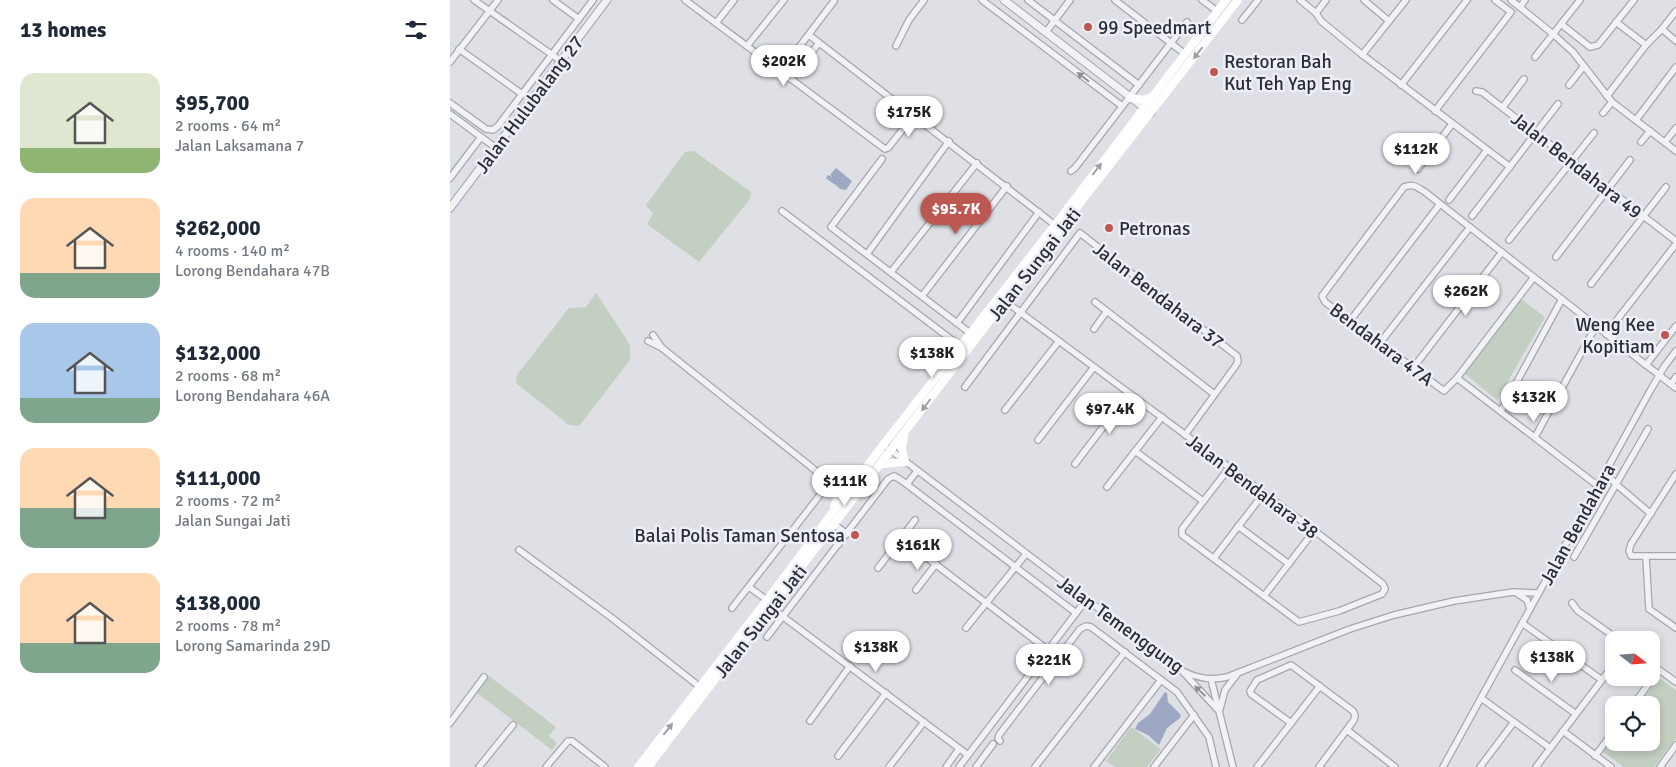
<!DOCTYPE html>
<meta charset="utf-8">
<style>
:root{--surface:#fff;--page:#f2f2f3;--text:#1f2937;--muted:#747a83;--accent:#bd5752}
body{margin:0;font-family:Signika,sans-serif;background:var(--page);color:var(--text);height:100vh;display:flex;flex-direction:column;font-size:19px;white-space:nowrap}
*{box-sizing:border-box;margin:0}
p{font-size:16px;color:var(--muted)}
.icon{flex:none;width:28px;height:28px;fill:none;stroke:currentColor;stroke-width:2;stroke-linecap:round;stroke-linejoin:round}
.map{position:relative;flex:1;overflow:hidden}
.side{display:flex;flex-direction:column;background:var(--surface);width:450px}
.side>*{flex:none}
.needle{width:32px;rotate:107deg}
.tools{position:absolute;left:1155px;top:631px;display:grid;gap:10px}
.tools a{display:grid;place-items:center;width:55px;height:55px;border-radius:10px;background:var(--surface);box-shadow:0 2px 8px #0003;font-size:25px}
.price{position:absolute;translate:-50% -42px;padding:0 11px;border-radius:18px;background:#fff;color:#222;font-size:16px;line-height:32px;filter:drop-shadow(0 1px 2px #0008)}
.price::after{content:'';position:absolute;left:50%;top:30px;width:15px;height:11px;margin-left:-8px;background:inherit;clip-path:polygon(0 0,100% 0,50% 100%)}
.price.selected{background:var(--accent);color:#fff}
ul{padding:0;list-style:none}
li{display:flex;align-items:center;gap:15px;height:125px;padding:0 20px}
li span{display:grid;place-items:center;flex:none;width:140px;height:100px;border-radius:15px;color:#555}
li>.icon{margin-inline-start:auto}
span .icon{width:60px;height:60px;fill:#fffc;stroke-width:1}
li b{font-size:21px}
h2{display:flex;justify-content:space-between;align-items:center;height:60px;padding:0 20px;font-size:21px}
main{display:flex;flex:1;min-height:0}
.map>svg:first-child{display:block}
.green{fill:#c2cfc1}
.water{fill:#9ea8c2}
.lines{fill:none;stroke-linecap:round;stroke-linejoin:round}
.minor-casing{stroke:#a5a7af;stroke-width:8}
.tertiary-casing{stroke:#a5a7af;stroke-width:9}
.minor{stroke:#f1f2f5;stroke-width:5.5}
.tertiary{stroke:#f1f2f5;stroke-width:7}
.secondary{stroke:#fff;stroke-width:8}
.oneway{fill:#9fa0a7}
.oneway2{fill:#8e9098}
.poi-dot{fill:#bd5752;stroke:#eeeff4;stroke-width:2}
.labels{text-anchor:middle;stroke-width:5;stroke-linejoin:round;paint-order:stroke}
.poi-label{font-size:19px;fill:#2a2d3b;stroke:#eeeff4;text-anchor:start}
.street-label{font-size:19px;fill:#2a2d3b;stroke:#eeeff4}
</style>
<main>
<section class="side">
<h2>13 homes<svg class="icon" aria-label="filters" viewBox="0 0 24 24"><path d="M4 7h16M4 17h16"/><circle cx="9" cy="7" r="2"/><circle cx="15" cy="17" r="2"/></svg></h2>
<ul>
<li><span style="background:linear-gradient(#dfe7d0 75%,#8fb573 0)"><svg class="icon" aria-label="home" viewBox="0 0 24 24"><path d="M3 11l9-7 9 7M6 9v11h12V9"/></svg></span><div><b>$95,700</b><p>2 rooms · 64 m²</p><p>Jalan Laksamana 7</p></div></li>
<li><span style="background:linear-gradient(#ffd9b3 75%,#7fa58c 0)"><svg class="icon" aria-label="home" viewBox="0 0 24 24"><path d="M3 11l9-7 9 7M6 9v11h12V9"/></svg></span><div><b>$262,000</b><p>4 rooms · 140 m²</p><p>Lorong Bendahara 47B</p></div></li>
<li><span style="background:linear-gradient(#a9c7e8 75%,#7fa58c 0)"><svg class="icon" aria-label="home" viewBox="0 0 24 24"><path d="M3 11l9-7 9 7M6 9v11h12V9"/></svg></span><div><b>$132,000</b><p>2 rooms · 68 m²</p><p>Lorong Bendahara 46A</p></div></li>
<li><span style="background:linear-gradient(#ffd9b3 60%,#7fa58c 0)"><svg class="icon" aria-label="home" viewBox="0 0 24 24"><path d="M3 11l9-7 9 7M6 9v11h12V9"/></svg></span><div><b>$111,000</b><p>2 rooms · 72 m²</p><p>Jalan Sungai Jati</p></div></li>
<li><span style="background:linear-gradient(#ffd9b3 70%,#7fa58c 0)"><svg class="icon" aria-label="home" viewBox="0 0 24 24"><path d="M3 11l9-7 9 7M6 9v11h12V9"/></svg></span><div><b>$138,000</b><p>2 rooms · 78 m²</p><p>Lorong Samarinda 29D</p></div></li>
</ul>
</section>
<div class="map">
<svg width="1226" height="767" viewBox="0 0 1226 767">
<rect width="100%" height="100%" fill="#dfe0e6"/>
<g class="green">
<polygon points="244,151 301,192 300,199 249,262 197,224 203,214 196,205 235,152"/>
<polygon points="146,293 177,340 180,346 180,360 129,426 119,425 66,383 67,375 119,308 136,307"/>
<polygon points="1071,299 1095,317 1047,400 1014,373"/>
<polygon points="39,676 106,727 99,736 107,743 102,750 27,693"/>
<polygon points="1209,678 1226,690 1226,738 1204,767 1174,767 1153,752 1164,737 1164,742 1201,742 1201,705 1188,705"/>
<polygon points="681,727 711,749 697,767 665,767 656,761"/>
</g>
<g class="water">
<path d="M386,168l16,13 -6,9 -6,-1c-4,-5 -9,-6 -14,-11l2,-3 4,2 -2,-3h1z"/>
<polygon points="715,692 717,693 718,702 731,715 730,718 717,728 709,745 698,735 685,729 688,723 700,714"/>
</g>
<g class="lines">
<defs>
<g id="minor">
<polyline points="24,0 111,61"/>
<polyline points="103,0 129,19"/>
<polyline points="235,0 435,149 438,148 464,115"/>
<polyline points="532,0 672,106"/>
<polyline points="578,0 689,85"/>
<polyline points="665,0 735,54"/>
<polyline points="752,0 767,11"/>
<polyline points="850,0 866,13 871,21 910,53 1060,167"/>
<polyline points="914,0 939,21"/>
<polyline points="1061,0 1103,34 1123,52 1162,102 1226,151"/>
<polyline points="1070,7 1075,0"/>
<polyline points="866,13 876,0"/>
<polyline points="792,20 808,0"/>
<polyline points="1166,22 1196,45"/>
<polyline points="266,23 284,0"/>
<polyline points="1111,24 1140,47 1148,45 1184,0"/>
<polyline points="1212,29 1226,41"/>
<polyline points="596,32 620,0"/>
<polyline points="359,35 605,225"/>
<polyline points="297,46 334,0"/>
<polyline points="446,46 459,20 474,0"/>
<polyline points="9,49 72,94"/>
<polyline points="912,55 956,0"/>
<polyline points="1085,57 1130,0"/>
<polyline points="0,62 48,0"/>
<polyline points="331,71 384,1"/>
<polyline points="340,79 369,43"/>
<polyline points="951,85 1017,0"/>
<polyline points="1119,85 1134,66"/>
<polyline points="1026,91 1032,92 1226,241"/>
<polyline points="1157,96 1196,45 1212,29 1226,11"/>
<polyline points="0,103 36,129 43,130 48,126 143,0"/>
<polyline points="1053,107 1074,79"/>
<polyline points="985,111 1061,12 1045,0"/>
<polyline points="1153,113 1162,102"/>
<polyline points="0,114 46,148"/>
<polyline points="1186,120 1226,67"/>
<polyline points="1191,142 1200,131"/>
<polyline points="1215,142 1226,128"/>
<polyline points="432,159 381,227 520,333"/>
<polyline points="968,169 1002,124"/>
<polyline points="621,171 625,168 737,22"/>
<polyline points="0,178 31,137"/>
<polyline points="999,200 1037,150"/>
<polyline points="332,211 510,346"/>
<polyline points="1022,216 1108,104"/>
<polyline points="1059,240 1144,133"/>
<polyline points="417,254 499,141"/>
<polyline points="1106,257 1180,160"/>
<polyline points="441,272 527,163"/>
<path d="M1084,277l-77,101 -13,13 -119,-89 -3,-6 82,-109c9,-4 13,0 21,5l221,173c10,7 20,16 30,23"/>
<polyline points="1141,284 1216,187"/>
<polyline points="472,296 557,186"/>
<polyline points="555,301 861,528 933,584 935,589 932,594 889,611 849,622 732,535 732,529 779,468"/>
<polyline points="645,302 764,394"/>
<polyline points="900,321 990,204"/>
<polyline points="507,323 589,212"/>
<polyline points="644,329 657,311"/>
<polyline points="1156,334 1226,244"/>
<polyline points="203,335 212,348"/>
<polyline points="198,341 212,348 385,486"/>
<polyline points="930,343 1020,227"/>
<polyline points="1196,365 1226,326"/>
<polyline points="963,368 1052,252"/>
<polyline points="1007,378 1148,486"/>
<polyline points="1221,384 1226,377"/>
<polyline points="515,387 630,233 787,356 788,362 784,368 735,435"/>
<polyline points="555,410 609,341"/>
<polyline points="1051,411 1112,299"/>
<polyline points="1085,437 1146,326"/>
<polyline points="588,440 644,367"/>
<path d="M438,448l289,220c17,10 32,13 50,9l123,-48 44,-14 60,-14 59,-9 25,1"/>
<polyline points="685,451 753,501"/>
<polyline points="625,464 679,393"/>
<polyline points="1155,473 1167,485 1201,514"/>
<polyline points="1226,474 1181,544 1179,551 1181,556 1226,556"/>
<polyline points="457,484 467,471"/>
<polyline points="657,487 712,417"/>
<polyline points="385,525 397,534"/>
<polyline points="788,526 839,564"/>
<polyline points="377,535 389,544"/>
<polyline points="451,538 598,650"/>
<polyline points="69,550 162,618 250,687"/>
<polyline points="1124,557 1198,429"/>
<polyline points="1196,557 1199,609 1226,628"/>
<polyline points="764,558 814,493"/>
<polyline points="428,568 465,520"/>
<polyline points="299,587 317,600"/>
<polyline points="466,590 486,564"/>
<polyline points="1068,594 1077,600 1080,609"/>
<polyline points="814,596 864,531"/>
<polyline points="1122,603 1128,611 1169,640"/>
<polyline points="320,607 518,755"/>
<polyline points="282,608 380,482"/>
<polyline points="1072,623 1152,680"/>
<polyline points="516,628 576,554"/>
<polyline points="317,637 438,479 444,476 451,480 626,613"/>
<polyline points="1201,664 1226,682"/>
<polyline points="1065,670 1126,714"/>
<polyline points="733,672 767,709"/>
<polyline points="761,679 783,767"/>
<polyline points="1031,698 1100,748"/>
<polyline points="1183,705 1209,670"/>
<polyline points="770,709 775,690 788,673"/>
<polyline points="360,721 400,666"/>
<polyline points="0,723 34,677"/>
<polyline points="841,723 801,694 800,691 807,680 841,665 903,711 905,715 904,720 869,767"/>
<polyline points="897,730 945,767"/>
<polyline points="1113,731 1161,767"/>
<polyline points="550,741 548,738 549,735 630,629 636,626 641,627 727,692 759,737 766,767"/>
<polyline points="388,756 436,693"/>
<polyline points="1145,756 1164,731"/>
<polyline points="29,767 63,725"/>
<polyline points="96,767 118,741 122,741 155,767"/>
<polyline points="439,767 474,722"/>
<polyline points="496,767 509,749"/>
<polyline points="509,767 636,600"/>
<polyline points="526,767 543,744"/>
<polyline points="585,767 675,652"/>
<polyline points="644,767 711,680"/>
<polyline points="704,767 744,715"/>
<polyline points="807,767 870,686"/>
<polyline points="993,767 1200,391 1214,367 1226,351"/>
<polyline points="1030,767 1064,722"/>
<polyline points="1086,767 1164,664"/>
<polyline points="1210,767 1226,745"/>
</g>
<g id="tertiary">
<polyline points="554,0 701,113"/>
<polyline points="0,208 157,0"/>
</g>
</defs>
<use href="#minor" class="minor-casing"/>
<use href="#tertiary" class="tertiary-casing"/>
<use href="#minor" class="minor"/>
<use href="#tertiary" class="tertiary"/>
<g class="secondary">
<polyline points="681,98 694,100 701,97"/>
<polyline points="432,464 455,462 452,448 454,436"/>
<polyline points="383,484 394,484 406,479"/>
<polyline points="384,506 387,499 388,489"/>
<polyline points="188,767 317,600 433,445 605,225 776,0"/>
<polyline points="198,767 620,216 788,0"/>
</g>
</g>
<defs><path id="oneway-solid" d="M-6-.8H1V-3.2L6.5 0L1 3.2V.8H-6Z" transform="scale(1.25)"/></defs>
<g class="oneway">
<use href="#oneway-solid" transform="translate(748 53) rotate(128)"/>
<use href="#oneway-solid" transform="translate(647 169) rotate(-53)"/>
<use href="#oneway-solid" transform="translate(476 405) rotate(127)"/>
<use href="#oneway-solid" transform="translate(218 729) rotate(-52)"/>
</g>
<g class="oneway2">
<use href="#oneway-solid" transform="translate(633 77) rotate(-143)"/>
<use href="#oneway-solid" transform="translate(750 691) rotate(-136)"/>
</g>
<g class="poi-dot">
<circle cx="638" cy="27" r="5"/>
<circle cx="764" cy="72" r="5"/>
<circle cx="659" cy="228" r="5"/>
<circle cx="1215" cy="335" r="5"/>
<circle cx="405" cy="535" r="5"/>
</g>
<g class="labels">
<g class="poi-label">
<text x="648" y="34">99 Speedmart</text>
<text x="774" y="68">Restoran Bah<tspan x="774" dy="22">Kut Teh Yap Eng</tspan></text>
<text x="669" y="235">Petronas</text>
<text x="1205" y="331" text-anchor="end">Weng Kee<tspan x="1205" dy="22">Kopitiam</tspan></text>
<text x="395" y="542" text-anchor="end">Balai Polis Taman Sentosa</text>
</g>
<g class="street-label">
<text transform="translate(79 104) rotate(-53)" y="7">Jalan Hulubalang 27</text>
<text transform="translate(1127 165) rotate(38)" y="7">Jalan Bendahara 49</text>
<text transform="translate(584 264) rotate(-52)" y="7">Jalan Sungai Jati</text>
<text transform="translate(709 295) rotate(38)" y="7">Jalan Bendahara 37</text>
<text transform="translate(932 344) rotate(37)" y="7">Bendahara 47A</text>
<text transform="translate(803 486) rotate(37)" y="7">Jalan Bendahara 38</text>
<text transform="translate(1127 524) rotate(-61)" y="7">Jalan Bendahara</text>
<text transform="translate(310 621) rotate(-52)" y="7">Jalan Sungai Jati</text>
<text transform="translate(671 624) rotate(36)" y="7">Jalan Temenggung</text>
</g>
</g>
</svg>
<div class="tools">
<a><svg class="needle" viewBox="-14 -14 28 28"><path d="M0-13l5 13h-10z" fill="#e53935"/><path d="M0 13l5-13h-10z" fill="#747a83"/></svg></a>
<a><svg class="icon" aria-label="locate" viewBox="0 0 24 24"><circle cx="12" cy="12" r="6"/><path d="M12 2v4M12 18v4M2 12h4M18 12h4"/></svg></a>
</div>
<b class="price" style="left:334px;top:87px">$202K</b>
<b class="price" style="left:459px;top:138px">$175K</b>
<b class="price" style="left:966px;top:175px">$112K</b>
<b class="price selected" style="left:506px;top:235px">$95.7K</b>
<b class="price" style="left:1016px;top:317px">$262K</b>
<b class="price" style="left:482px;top:379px">$138K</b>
<b class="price" style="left:1084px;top:423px">$132K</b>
<b class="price" style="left:660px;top:435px">$97.4K</b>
<b class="price" style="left:395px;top:507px">$111K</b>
<b class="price" style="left:468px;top:571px">$161K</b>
<b class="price" style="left:426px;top:673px">$138K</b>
<b class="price" style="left:1102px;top:683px">$138K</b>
<b class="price" style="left:599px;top:686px">$221K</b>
</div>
</main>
